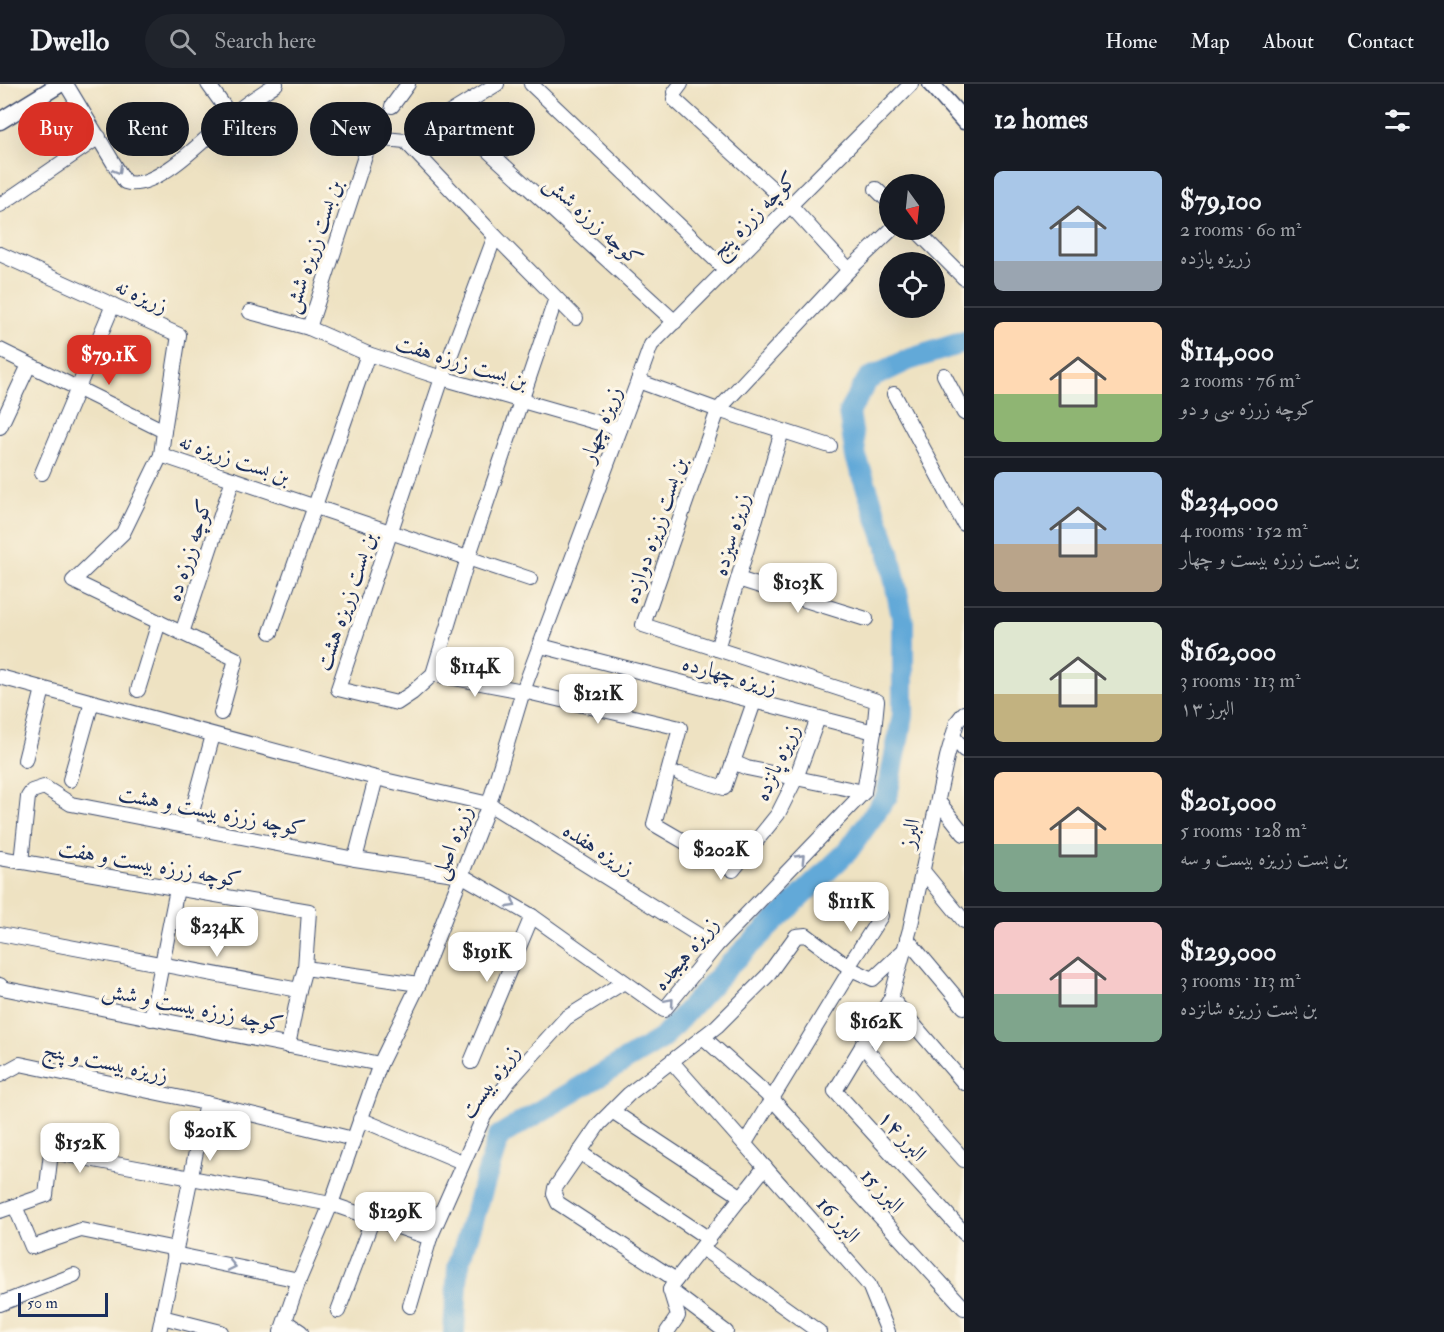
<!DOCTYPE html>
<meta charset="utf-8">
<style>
:root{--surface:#171b24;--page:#20242c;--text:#f1f3f6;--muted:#9ea1a6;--line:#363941;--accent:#d93025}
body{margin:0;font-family:"IM FELL Double Pica",Amiri,serif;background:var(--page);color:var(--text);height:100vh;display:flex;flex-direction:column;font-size:22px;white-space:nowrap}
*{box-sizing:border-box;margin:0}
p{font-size:20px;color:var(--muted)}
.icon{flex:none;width:33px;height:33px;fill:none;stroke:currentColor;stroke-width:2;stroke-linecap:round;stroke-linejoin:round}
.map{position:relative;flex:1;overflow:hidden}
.side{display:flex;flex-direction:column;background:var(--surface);width:480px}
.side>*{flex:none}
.top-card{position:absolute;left:18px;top:18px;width:570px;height:54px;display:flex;gap:12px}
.needle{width:39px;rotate:165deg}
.fabs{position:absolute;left:879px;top:90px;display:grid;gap:12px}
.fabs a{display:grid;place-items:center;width:66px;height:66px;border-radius:50%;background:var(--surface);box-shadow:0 6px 24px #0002;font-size:30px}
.scale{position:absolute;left:18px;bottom:15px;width:90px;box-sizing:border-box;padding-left:6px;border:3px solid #1b2f5e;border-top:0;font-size:16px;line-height:21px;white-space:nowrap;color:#1b2f5e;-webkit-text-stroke:4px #fcf5e5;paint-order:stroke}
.price{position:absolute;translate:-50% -51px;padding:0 14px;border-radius:12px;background:#fff;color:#222;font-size:20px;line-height:39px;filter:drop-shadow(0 2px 3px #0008)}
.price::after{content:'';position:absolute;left:50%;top:36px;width:18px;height:14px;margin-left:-9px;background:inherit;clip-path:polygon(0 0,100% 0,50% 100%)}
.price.active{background:var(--accent);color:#fff}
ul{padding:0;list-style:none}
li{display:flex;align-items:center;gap:18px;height:150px;padding:0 30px}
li+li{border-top:2px solid var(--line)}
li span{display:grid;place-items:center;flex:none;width:168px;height:120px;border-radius:9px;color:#555}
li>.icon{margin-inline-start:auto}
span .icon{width:72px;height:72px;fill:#fffc;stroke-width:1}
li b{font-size:26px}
h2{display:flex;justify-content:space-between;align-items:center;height:72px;padding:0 30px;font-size:26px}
.tag{padding:0 21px;border-radius:27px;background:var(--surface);box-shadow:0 6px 24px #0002;font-size:21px;line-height:54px}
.tag.active{background:var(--accent);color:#fff}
header{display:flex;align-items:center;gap:36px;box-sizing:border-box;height:84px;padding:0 30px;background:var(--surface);border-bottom:2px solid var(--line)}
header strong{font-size:28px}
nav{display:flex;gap:33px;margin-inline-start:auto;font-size:21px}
.search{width:420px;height:54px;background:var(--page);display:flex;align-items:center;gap:15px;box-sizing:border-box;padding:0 21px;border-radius:33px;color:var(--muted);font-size:22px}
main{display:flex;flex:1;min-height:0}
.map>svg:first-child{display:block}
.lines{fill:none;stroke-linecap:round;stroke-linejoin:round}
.river{stroke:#62a9d8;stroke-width:22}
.minor-casing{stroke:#3b4a6d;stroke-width:16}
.major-casing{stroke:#3b4a6d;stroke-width:19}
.minor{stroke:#fff;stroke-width:14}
.major{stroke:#fff;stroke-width:16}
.oneway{stroke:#8d97ae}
.labels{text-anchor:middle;stroke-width:6;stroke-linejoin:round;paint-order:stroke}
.street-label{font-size:22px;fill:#1b2f5e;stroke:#fcf5e5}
</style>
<header>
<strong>Dwello</strong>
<div class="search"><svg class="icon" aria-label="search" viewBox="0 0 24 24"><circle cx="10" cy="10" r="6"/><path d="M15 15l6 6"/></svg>Search here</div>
<nav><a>Home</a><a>Map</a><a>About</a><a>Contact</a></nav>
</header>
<main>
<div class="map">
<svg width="964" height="1248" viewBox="0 0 964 1248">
<rect width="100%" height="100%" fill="#fcf5e5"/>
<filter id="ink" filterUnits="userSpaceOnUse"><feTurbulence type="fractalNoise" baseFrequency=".0167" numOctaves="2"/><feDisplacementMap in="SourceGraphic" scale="12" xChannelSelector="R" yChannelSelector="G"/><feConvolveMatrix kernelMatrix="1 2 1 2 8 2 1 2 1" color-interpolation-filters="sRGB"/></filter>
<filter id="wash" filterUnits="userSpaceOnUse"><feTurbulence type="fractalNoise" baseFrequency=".008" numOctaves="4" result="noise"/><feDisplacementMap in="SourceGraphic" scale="24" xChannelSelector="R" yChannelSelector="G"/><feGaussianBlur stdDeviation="1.35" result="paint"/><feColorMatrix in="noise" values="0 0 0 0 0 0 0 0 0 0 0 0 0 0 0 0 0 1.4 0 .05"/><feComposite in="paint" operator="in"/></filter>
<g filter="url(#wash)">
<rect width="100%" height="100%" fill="#eee2c2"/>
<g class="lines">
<polyline class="river" points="454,1248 458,1184 499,1052 661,955 733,877 848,767 887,712 903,631 903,538 889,468 856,373 849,328 868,295 908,276 964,258"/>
</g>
</g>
<g filter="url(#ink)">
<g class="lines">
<defs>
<g id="minor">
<path d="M66,0l59,98c30,11 84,-48 106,-66 13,-12 30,-22 45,-32"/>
<polyline points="208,0 231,32"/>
<polyline points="497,0 448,30 675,238"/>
<polyline points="531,0 726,186"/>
<polyline points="675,8 681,0"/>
<polyline points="674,15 791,122 849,186 718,326 638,297 523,607 489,720 716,862"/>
<polyline points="392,22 408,0"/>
<polyline points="876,105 890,119"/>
<polyline points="0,121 99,53"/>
<polyline points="916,146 964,194"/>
<polyline points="0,170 179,251 164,347"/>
<polyline points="849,186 891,146"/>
<polyline points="556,214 468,474 433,590 412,609 397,619 338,605 442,294 495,152 576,234"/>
<polyline points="250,228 309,244 368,63 385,55 405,57 495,152"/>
<polyline points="309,244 368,270"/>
<polyline points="0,266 164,347 161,371"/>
<polyline points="944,291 964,329"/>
<polyline points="638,297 651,261 911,0"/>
<polyline points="894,310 964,440"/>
<polyline points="0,343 29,281"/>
<polyline points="830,362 718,326 643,541 877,617 874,648 864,708"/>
<polyline points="42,389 113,221"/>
<polyline points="738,495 866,535"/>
<polyline points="271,548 368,270 442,294 620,345"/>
<polyline points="182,549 233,395"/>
<polyline points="541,562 874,648"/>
<polyline points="717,565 782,347"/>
<polyline points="433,590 523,607 680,644 654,740 733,786 778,730 796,694 818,634"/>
<polyline points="0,593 376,694 489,720 419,900 380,980 331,1120 299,1196 281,1248"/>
<polyline points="138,606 159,538"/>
<polyline points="221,629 236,575 73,497 123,449 161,371 530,495"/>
<polyline points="964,629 957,638 947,673 910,845 891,914 835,1007 964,1149"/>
<polyline points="953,652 964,666"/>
<polyline points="25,676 43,605"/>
<polyline points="680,690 724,704 754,618"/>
<polyline points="70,696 92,618"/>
<polyline points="938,717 964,750"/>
<polyline points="188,743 213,651"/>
<polyline points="0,774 309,827 305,884"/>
<polyline points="355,775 376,694"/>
<polyline points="21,778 28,713 32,707 44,703 71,720 355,775 461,791 532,832 664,926 716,862 864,708 747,684 733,678"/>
<polyline points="923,787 964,837"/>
<polyline points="0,850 299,906 305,884 419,900"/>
<polyline points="907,855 964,923"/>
<polyline points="848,883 881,832"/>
<polyline points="0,901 2,904 380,980"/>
<polyline points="891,914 964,999"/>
<polyline points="151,935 177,805"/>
<polyline points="703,953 772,1015 964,1224"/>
<polyline points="862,961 964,1076"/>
<polyline points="288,962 299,906"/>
<polyline points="471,978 532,832"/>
<polyline points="672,978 869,1201 888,1248"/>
<polyline points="0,991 20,980 206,1019"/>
<polyline points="612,1027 742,1113"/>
<polyline points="360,1035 462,1078"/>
<polyline points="745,1059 851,885"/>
<polyline points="579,1068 709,1155"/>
<polyline points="15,1122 32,1163 81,1146 176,1165"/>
<polyline points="0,1127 46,1111 51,1068 331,1120 430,1154 410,1222"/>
<polyline points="430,1154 484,1032 509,997 566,934 624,898"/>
<polyline points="702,1164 819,1248"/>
<polyline points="174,1170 299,1196"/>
<polyline points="676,1196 558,1119 554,1110 555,1104 599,1040 629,1010 717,942 767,892 796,852 806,851 851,885 873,895 904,866"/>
<polyline points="670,1206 726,1248"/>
<polyline points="0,1220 74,1191"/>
<polyline points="338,1227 373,1134"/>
<polyline points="162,1233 221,1248"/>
<polyline points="286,1238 301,1248"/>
<polyline points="159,1248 206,1019 353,1055"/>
<polyline points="667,1248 678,1232 670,1206 672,1201 765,1083"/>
</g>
<g id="major">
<polyline points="931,0 964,37"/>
<polyline points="0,37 60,0"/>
</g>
</defs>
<use href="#minor" class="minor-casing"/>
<use href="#major" class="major-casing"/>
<use href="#minor" class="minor"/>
<use href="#major" class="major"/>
</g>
<defs><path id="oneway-chevron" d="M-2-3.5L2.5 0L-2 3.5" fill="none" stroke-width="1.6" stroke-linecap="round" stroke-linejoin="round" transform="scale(1.5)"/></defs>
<g class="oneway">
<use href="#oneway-chevron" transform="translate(118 86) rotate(60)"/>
<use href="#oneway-chevron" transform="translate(801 774) rotate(-46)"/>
<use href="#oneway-chevron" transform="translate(512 820) rotate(30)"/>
<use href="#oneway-chevron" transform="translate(670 918) rotate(-49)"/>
<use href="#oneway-chevron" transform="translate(232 1182) rotate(12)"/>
</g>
</g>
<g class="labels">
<g class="street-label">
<text transform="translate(753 130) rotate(-45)" y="8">کوچه زرزه پنج</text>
<text transform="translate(594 136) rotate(42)" y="8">کوچه زرزه شش</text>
<text transform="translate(312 162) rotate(-71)" y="8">بن بست زریزه شش</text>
<text transform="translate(142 211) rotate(24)" y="8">زریزه نه</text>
<text transform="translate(462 277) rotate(17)" y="8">بن بست زرزه هفت</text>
<text transform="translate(600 340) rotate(-69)" y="8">زریزه چهار</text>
<text transform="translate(235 374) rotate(19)" y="8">بن بست زریزه نه</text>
<text transform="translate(654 446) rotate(-71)" y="8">بن بست زریزه دوازده</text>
<text transform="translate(730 450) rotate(-74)" y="8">زریزه سیزده</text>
<text transform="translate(188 466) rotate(-72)" y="8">کوچه زرزه ده</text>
<text transform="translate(345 517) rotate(-71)" y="8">بن بست زریزه هشت</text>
<text transform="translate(730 590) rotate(15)" y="8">زریزه چهارده</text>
<text transform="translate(776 678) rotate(-66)" y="8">زریزه پانزده</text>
<text transform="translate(212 726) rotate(11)" y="8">کوچه زرزه بیست و هشت</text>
<text transform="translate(909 749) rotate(-78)" y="8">البرز</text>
<text transform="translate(451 758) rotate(-69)" y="8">زریزه اصلی</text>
<text transform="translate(599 764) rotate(32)" y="8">زریزه هفده</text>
<text transform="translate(150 779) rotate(10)" y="8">کوچه زرزه بیست و هفت</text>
<text transform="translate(685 869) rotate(-50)" y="8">زریزه هیجده</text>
<text transform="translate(193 922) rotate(11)" y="8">کوچه زرزه بیست و شش</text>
<text transform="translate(106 977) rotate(12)" y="8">زریزه بیست و پنج</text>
<text transform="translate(489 997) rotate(-54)" y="8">زریزه بیست</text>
<text transform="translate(903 1051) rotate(48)" y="8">البرز ۱۴</text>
<text transform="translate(883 1106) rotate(47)" y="8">البرز 15</text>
<text transform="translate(839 1135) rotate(49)" y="8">البرز 16</text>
</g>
</g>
</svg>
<div class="fabs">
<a><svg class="needle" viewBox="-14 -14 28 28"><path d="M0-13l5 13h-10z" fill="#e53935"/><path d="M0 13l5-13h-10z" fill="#9ea1a6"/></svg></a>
<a><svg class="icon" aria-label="locate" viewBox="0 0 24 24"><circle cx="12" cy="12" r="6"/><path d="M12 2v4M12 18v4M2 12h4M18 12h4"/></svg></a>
</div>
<div class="scale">50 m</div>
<b class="price active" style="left:109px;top:302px">$79.1K</b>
<b class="price" style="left:798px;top:530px">$103K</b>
<b class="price" style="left:475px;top:614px">$114K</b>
<b class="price" style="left:598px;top:641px">$121K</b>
<b class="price" style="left:721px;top:797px">$202K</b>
<b class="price" style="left:851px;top:849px">$111K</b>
<b class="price" style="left:217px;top:874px">$234K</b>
<b class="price" style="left:487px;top:899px">$191K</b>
<b class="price" style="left:876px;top:969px">$162K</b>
<b class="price" style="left:210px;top:1078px">$201K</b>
<b class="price" style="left:80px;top:1090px">$152K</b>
<b class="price" style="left:395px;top:1159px">$129K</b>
<div class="top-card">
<a class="tag active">Buy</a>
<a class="tag">Rent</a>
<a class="tag">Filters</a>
<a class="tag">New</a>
<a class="tag">Apartment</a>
</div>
</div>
<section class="side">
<h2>12 homes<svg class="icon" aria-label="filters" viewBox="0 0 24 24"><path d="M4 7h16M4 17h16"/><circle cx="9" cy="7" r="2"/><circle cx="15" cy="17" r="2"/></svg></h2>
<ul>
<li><span style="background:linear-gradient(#a9c7e8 75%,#9aa5b1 0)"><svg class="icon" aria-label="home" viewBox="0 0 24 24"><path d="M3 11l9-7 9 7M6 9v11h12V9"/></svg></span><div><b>$79,100</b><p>2 rooms · 60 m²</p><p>زریزه یازده</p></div></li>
<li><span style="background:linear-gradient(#ffd9b3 60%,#8fb573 0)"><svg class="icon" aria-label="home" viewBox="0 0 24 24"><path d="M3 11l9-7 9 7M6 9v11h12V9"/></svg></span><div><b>$114,000</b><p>2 rooms · 76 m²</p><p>کوچه زرزه سی و دو</p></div></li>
<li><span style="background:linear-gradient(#a9c7e8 60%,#b9a48a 0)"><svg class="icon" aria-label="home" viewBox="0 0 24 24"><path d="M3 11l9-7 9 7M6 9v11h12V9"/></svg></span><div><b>$234,000</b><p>4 rooms · 152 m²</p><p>بن بست زرزه بیست و چهار</p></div></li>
<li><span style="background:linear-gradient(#dfe7d0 60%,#c2b280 0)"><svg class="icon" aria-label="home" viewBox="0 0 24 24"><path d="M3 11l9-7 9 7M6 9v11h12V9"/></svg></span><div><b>$162,000</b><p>3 rooms · 113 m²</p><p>البرز ۱۳</p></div></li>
<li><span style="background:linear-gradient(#ffd9b3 60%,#7fa58c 0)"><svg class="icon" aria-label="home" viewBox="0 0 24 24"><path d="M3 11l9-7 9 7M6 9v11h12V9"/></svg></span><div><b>$201,000</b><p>5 rooms · 128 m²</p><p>بن بست زریزه بیست و سه</p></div></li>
<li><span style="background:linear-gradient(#f6c9c9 60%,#7fa58c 0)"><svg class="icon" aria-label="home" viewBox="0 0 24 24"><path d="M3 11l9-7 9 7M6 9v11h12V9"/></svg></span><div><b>$129,000</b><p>3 rooms · 113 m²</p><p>بن بست زریزه شانزده</p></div></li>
</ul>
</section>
</main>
